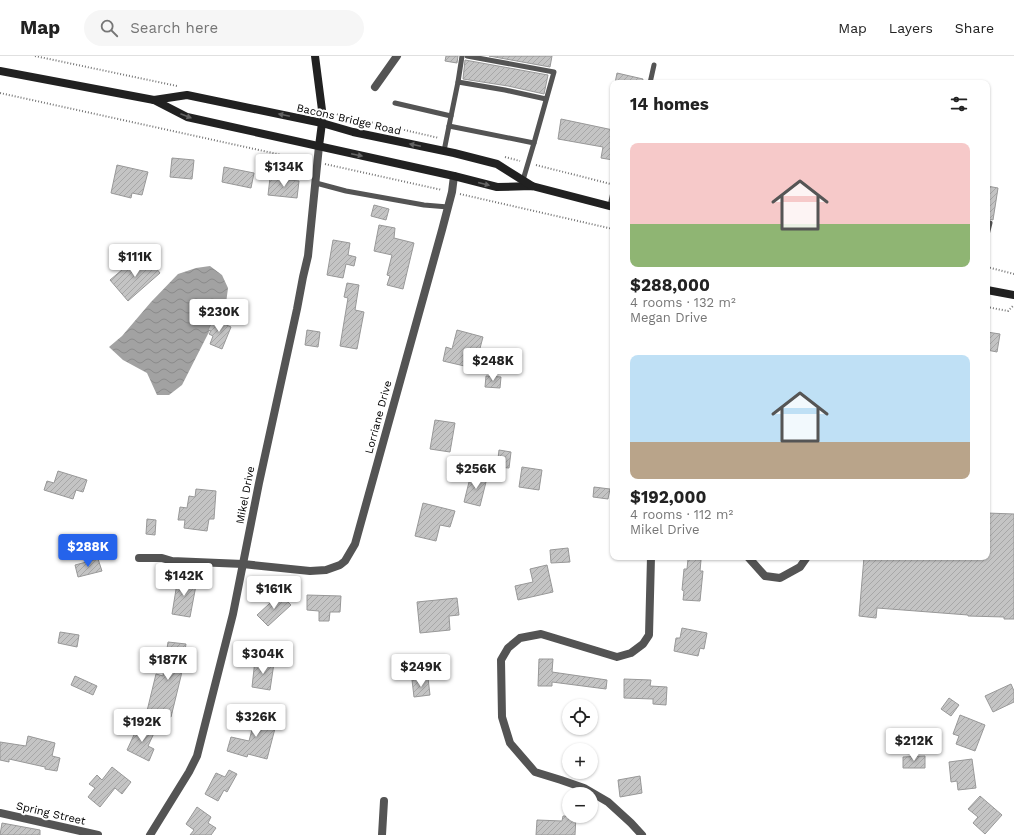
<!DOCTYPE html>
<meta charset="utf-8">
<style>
:root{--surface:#fff;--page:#f6f6f6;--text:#222;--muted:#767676;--line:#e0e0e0;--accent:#2563eb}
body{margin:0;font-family:"Work Sans",sans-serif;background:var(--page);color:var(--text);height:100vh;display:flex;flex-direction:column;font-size:15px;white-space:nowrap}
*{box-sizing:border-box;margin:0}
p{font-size:13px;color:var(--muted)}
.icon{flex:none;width:22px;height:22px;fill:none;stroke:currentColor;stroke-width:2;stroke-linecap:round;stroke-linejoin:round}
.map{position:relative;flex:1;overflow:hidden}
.sheet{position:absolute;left:610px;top:24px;width:380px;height:480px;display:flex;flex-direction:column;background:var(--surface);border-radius:8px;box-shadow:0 1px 3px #0004}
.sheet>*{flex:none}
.tools{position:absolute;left:562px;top:643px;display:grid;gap:8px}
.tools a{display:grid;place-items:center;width:36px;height:36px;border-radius:50%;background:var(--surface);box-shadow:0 1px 3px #0004;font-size:20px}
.price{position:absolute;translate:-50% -34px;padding:0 9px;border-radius:4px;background:#fff;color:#222;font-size:13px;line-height:26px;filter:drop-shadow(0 1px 2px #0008)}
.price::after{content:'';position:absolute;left:50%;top:24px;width:12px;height:9px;margin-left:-6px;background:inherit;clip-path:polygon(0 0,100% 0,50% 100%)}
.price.on{background:var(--accent);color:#fff}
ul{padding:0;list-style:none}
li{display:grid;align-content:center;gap:8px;height:212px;padding:0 20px}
li span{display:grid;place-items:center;height:124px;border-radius:8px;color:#555}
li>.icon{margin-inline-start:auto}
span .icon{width:72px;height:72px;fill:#fffc;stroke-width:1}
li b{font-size:17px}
h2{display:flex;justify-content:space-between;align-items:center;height:48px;padding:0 20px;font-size:17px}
header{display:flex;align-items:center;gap:24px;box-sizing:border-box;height:56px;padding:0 20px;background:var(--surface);border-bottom:1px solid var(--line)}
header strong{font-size:19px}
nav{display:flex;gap:22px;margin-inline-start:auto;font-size:14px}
.search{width:280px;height:36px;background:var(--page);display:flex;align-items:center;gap:10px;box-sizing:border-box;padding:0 14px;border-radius:22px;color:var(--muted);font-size:15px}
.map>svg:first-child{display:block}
.water{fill:url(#water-waves)}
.building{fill:url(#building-hatch);stroke:#989898}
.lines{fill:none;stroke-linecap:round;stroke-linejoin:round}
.path{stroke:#767676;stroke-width:2;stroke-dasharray:1 2;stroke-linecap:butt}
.lane{stroke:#545454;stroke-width:5}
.street{stroke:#545454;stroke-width:8}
.secondary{stroke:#212121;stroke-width:8}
.oneway{fill:#646464}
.labels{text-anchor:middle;stroke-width:4;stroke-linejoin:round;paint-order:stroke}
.street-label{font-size:11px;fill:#000;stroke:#fff}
</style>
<header>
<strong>Map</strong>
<div class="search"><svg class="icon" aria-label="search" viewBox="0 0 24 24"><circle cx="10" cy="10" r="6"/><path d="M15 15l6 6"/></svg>Search here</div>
<nav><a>Map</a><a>Layers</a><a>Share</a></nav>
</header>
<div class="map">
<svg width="1014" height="779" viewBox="0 0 1014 779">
<defs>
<pattern id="water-waves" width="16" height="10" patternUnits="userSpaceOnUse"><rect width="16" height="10" fill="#a2a2a2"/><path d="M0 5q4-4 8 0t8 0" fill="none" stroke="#8a8a8a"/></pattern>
<pattern id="building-hatch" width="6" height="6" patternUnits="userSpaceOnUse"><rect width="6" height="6" fill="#c4c4c4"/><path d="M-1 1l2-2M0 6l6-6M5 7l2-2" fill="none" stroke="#a7a7a7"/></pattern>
</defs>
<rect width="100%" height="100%" fill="#fff"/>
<polygon class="water" points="210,210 222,219 228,232 225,255 209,276 182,329 169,339 157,339 147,317 123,304 109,291 122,280 151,246 178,218 196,212"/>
<g class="building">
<polygon points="446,0 458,0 457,7 445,5"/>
<polygon points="489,0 552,0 550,11"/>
<polygon points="465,4 548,19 544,38 508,30 463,23"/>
<polygon points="617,17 643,23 642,27 615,27"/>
<polygon points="561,63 613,74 613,104 601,102 603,91 558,83"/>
<polygon points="172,102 194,104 192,123 170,121"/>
<polygon points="117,109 148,116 142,139 132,137 131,142 111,137"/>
<polygon points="224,111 254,117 251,132 222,126"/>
<polygon points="270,122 299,125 297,142 268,139"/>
<polygon points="987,130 998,132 993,164 989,163 987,164"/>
<polygon points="374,149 389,153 386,164 371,160"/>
<polygon points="379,169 395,172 394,182 414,187 403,233 387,229 390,220 387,219 392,199 374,195"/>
<polygon points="333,184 350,187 348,199 356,201 354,210 346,208 343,222 327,219"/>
<polygon points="147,201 160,217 128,245 110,224 129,208 133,213"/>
<polygon points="347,227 359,229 355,254 364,256 357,293 340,290 348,242 344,241"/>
<polygon points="213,263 231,271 222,293 210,288 213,280 209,278 211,275 208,274"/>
<polygon points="307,274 320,276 318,291 305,289"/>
<polygon points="457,274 483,281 479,296 477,295 473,312 443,305 446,291 452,293"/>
<polygon points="987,276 1000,278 997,296 987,294"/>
<polygon points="486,320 501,321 500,332 485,331"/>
<polygon points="435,364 455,367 450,396 430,393"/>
<polygon points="499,394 511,396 509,412 497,411"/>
<polygon points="522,411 542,414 539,434 519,431"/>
<polygon points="58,415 87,424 83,436 76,434 73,443 44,434 47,425 54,427"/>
<polygon points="471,418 487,422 480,450 464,446"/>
<polygon points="594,431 610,433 608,443 593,441"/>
<polygon points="196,433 216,435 214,463 209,463 207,475 184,472 185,464 178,464 180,451 187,452 189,440 195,441"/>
<polygon points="423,447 455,455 450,471 440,469 436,485 415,480"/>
<polygon points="987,457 1014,458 1014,563 1004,563 1004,561 968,560 968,559 877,552 876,562 859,560 864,501 987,501"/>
<polygon points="147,463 156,464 155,479 146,478"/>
<polygon points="568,492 570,506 551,507 550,494"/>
<polygon points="98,503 102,515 78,521 75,509"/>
<polygon points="688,503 701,504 700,515 703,515 700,545 683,544 684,535 682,534 684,513 687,513"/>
<polygon points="547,509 553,536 518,544 515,530 533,526 530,513"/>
<polygon points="178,521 197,524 190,561 172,558"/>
<polygon points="280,538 291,549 268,570 257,559"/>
<polygon points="307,539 341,540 340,556 330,556 329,565 319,565 319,555 307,554"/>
<polygon points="457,542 459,559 449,560 450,574 420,577 417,546"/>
<polygon points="682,572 707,577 704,593 700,592 698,600 674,595 676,582 680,582"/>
<polygon points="60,576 79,579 77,591 58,587"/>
<polygon points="168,586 186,588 181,620 171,661 147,655 156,618 163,620"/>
<polygon points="539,603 553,603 552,616 607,624 606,633 552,626 552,630 538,630"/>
<polygon points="255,604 274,607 270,634 252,631"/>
<polygon points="75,620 97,630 93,639 71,629"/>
<polygon points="428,622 430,639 414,641 412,624"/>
<polygon points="624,623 651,624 650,630 667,631 666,649 653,648 653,643 624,642"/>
<polygon points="1011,628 1014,635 1014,646 993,656 985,640"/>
<polygon points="949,642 959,649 951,660 941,653"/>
<polygon points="257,655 278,661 267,703 248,698 247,701 227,695 231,681 249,685"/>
<polygon points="960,659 985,669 975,695 956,688 959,680 953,678"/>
<polygon points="139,668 155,675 148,690 154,693 149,705 127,694"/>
<polygon points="28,680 55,687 52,700 60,702 57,715 45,713 45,711 9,703 9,706 0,704 0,686 26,690"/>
<polygon points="925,700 925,712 903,712 903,701"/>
<polygon points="972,703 976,732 958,734 957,725 951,726 949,706"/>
<polygon points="112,711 131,726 122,738 115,732 100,751 88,741 95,732 89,728 97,719 102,724"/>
<polygon points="229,714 237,718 227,736 224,734 218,745 205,738 216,717 225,721"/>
<polygon points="640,720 642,737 620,741 618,724"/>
<polygon points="980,740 1002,759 985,778 973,767 978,761 968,753"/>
<polygon points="197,751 211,761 208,767 216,772 211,779 190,779 194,774 186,768"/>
<polygon points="563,760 576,760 575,779 536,779 537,764 562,765"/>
<polygon points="2,767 40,774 40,779 0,779"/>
</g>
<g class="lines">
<g class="path">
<polyline points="35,0 177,30"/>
<polyline points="0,37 309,105"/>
<polyline points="331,57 439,82"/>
<polyline points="505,101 520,105"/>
<polyline points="325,108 442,134"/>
<polyline points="536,109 611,128"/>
<polyline points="460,138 613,173"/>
<polyline points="987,211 1014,218"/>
<polyline points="987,251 1008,255 1014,249"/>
</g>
<g class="lane">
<polyline points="467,0 554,16 534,87"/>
<polyline points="458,26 505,34 546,43"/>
<polyline points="650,27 654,9"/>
<polyline points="395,47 451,60"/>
<polyline points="449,70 458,26 462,0"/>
<polyline points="444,95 449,70 534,87 523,124"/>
<polyline points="316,127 346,135 424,149 448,151"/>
<polyline points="610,150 613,136"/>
<polyline points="987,179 990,167"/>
</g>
<g class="street">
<polyline points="375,31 397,0"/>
<polyline points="748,501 765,520 780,522 800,511 807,501"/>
<polyline points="139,502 162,502 172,505 243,508 310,515 326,514 340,509 345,505 355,488 442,174 452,136 454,120"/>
<polyline points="0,757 98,779"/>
<polyline points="150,779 189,716 197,700 233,558 259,427 297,253 303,221 308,200 319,90"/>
<polyline points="382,779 384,745"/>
<polyline points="642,779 631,767 608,746 584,732 561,724 535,716 510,687 502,661 501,604 508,592 520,582 541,578 617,601 631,597 643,588 649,579 651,501"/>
</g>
<g class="secondary">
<polyline points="315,0 322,54 322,67 319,90"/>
<polyline points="0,15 154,44 187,61 454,120 497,131 532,130 613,151"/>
<polyline points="154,44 187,39 322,67 353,76 454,97 497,108 532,130"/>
<polyline points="987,234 1014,239"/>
</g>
</g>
<defs><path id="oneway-solid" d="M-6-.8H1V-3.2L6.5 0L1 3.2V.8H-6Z"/></defs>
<g class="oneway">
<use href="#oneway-solid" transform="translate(284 59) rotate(-168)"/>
<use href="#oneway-solid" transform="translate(186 60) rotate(21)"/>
<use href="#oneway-solid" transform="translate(415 89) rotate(-168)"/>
<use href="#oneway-solid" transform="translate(357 99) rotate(12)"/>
<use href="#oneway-solid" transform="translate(484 128) rotate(14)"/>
</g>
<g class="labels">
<g class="street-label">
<text transform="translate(349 63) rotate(13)" y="4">Bacons Bridge Road</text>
<text transform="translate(378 361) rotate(-75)" y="4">Lorriane Drive</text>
<text transform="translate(245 439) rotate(-79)" y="4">Mikel Drive</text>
<text transform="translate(51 757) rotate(13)" y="4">Spring Street</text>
</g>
</g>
</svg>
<div class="tools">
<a><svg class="icon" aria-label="locate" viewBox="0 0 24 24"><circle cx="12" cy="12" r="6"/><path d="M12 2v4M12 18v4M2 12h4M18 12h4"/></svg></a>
<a>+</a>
<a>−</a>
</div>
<b class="price" style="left:284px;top:132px">$134K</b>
<b class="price" style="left:135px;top:222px">$111K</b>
<b class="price" style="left:219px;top:277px">$230K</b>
<b class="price" style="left:493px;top:326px">$248K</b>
<b class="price" style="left:476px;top:434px">$256K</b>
<b class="price on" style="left:88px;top:512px">$288K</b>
<b class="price" style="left:184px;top:541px">$142K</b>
<b class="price" style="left:274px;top:554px">$161K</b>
<b class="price" style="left:263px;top:619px">$304K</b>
<b class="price" style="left:168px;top:625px">$187K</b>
<b class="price" style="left:421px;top:632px">$249K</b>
<b class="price" style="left:256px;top:682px">$326K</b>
<b class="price" style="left:142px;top:687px">$192K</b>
<b class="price" style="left:914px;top:706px">$212K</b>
<section class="sheet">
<h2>14 homes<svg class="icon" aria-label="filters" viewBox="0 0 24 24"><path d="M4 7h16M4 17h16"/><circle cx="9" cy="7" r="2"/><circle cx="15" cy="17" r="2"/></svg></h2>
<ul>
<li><span style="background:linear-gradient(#f6c9c9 65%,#8fb573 0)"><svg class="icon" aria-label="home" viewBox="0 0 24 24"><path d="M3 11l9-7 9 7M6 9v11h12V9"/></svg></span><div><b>$288,000</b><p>4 rooms · 132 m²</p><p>Megan Drive</p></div></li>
<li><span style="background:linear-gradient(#bfe0f5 70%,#b9a48a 0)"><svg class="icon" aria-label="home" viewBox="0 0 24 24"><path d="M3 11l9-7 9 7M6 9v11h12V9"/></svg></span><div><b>$192,000</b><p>4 rooms · 112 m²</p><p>Mikel Drive</p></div></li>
</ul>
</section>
</div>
